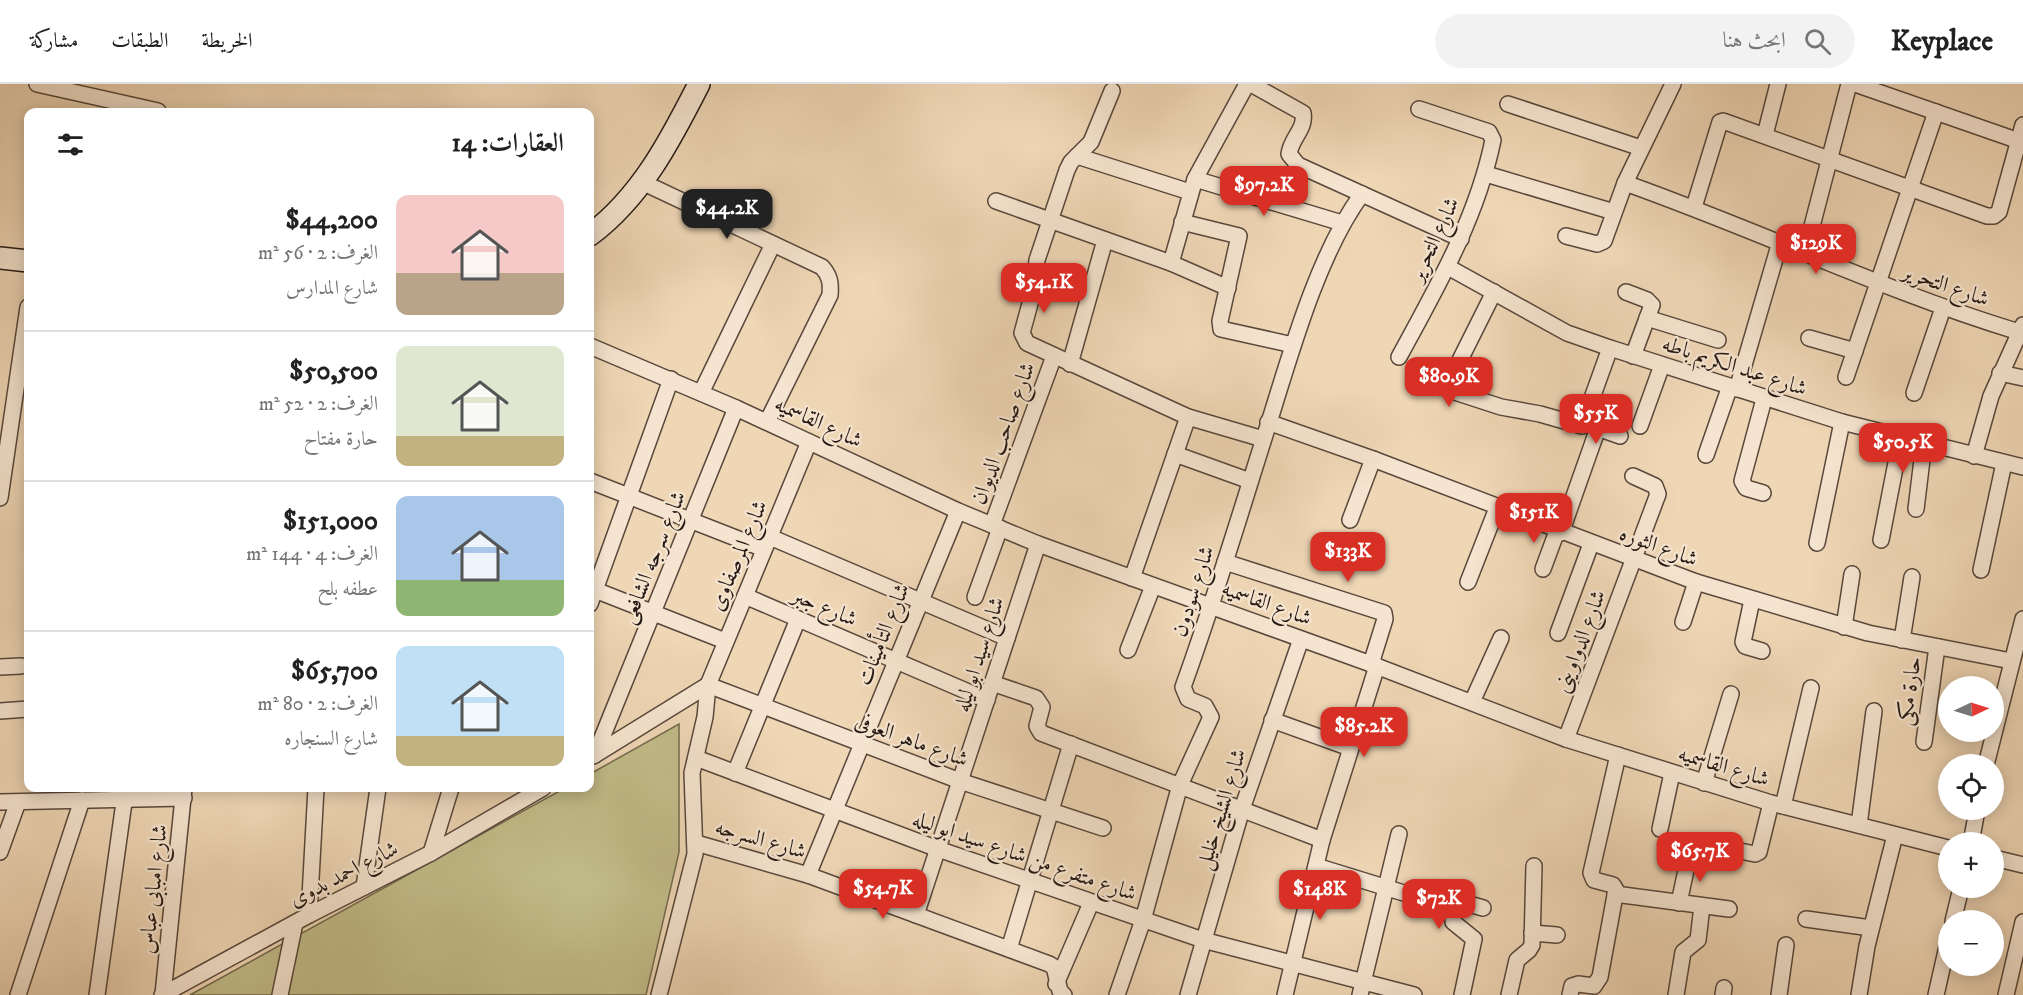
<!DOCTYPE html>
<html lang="ar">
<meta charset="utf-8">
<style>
:root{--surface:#fff;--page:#f2f2f2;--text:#222;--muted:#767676;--line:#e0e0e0;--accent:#d93025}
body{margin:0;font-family:"IM FELL DW Pica",Amiri,serif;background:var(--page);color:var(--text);direction:rtl;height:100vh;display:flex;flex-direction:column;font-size:22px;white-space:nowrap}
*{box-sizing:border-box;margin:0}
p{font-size:20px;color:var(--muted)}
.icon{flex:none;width:33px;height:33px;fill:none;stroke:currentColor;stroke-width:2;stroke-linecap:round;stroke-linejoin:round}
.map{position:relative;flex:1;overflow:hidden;direction:ltr}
.side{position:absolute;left:24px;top:24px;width:570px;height:684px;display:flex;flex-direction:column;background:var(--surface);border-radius:12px;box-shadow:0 3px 15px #0003;direction:rtl}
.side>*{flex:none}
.needle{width:39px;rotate:86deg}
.fabs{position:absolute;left:1938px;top:592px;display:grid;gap:12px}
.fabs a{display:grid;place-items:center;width:66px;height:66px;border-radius:50%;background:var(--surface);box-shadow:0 3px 15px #0003;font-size:30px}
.price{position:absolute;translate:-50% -51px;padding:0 14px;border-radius:12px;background:var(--accent);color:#fff;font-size:20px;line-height:39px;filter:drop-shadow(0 2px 3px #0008)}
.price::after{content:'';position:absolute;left:50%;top:36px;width:18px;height:14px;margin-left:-9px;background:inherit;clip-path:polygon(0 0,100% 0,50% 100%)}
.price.current{background:#222;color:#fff}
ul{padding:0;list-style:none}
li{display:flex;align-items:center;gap:18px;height:150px;padding:0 30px}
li+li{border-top:2px solid var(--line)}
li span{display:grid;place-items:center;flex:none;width:168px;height:120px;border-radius:12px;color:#555}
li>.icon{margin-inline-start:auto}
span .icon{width:72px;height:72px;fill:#fffc;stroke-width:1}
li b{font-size:26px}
h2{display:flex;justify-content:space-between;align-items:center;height:72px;padding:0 30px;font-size:26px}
header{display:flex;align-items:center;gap:36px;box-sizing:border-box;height:84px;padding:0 30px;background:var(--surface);border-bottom:2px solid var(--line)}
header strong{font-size:28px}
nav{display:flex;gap:33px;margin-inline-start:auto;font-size:21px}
.search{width:420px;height:54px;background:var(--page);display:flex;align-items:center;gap:15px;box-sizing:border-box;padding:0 21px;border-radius:33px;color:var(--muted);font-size:22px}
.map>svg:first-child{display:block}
.green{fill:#c1bc88;stroke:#736a4e;stroke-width:1.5}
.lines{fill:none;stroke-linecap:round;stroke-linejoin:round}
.minor-casing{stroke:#58483c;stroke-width:18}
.secondary-casing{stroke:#251914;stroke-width:24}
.minor{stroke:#f5e4cf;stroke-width:15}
.secondary{stroke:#f5e4cf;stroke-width:21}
.labels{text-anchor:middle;stroke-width:4.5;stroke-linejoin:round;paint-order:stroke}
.street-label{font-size:22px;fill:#251914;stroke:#f5e4cf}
</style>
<header>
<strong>Keyplace</strong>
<div class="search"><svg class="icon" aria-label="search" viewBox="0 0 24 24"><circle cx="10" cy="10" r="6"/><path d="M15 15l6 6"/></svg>ابحث هنا</div>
<nav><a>الخريطة</a><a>الطبقات</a><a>مشاركة</a></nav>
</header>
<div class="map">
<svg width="2023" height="911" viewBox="0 0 2023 911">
<rect width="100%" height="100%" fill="#efd6b5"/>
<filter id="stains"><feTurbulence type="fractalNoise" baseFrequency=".00333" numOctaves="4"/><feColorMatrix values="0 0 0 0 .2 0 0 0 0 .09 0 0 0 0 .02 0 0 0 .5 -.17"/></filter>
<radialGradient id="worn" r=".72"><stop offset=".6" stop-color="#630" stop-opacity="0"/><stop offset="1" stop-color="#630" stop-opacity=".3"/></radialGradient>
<polygon class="green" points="679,640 679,768 646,911 190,911 565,704 590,704 590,690"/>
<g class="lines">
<defs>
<g id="minor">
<polyline points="37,0 158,27"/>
<path d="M1251,0l52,29c3,16 -12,25 -14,41l9,11 163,74"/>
<polyline points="1855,0 2019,57"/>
<polyline points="1112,7 1091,58 1071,78 1067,86 1037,176 1034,205 1022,249 1027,259 1188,333 1263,355"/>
<polyline points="1508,20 1641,64"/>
<polyline points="1765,51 1778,0"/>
<polyline points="1077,72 1190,108"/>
<polyline points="1486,90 1614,128"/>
<polyline points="1195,95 1342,139"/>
<path d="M644,99l178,84c8,9 9,16 8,28l-63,127"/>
<path d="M1625,99c133,47 259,108 394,149"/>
<polyline points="996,117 1171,179 1228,204"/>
<polyline points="1694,123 1720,38 1723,37 1987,132 1994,132 1999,128 2023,41"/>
<polyline points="1182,138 1239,152 1220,237 1221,245 1293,261"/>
<polyline points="1566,152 1597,160 1604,157 1625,99 1673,0"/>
<polyline points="1805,169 1849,0"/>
<polyline points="1171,179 1195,95 1247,0"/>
<polyline points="1448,183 1567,249 1610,264 1842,338 2023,383"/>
<polyline points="1494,208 1449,298 1452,307 1501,323 1540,330 1582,342 1610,264"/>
<polyline points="1626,208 1647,216 1652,221 1633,272"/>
<polyline points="1647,234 1718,256"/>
<polyline points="1809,254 1855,267"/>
<polyline points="590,262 736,324 958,427 1038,460 1371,580 1566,655 1771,719 1948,764"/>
<path d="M1399,273c38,-70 78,-139 94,-217l-4,-8 -70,-23"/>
<polyline points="1070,280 1105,156"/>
<polyline points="2000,289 2023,294"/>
<polyline points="1846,293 1936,28"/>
<polyline points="1737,305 1780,158"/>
<polyline points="701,309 773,160"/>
<polyline points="1914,309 1943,224"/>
<polyline points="1268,338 1373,375 1696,498 1868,549 2011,577"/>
<polyline points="1589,341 1620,352"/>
<polyline points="1640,342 1662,281"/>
<polyline points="1175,370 1250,397"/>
<polyline points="1706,371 1730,302"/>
<polyline points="1974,372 1991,312 2023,241"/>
<polyline points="590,397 764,465"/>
<polyline points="1763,409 1746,404 1742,397 1764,315"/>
<polyline points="0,414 28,223"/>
<polyline points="1916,425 1924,359"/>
<polyline points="1350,436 1373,375"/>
<polyline points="992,441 1054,272"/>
<polyline points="1561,449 1598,344"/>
<polyline points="770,453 1007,554"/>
<polyline points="1881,456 1901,353"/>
<polyline points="1817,459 1842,338"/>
<polyline points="1225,478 1384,529 1385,535 1371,580"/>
<polyline points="1543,485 1557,447"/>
<polyline points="1981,486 2004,379"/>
<polyline points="1132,494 1188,333"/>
<polyline points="1468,498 1497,424"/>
<polyline points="590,504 725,557"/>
<polyline points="745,512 987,616"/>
<polyline points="975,513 1000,444"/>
<polyline points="1752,516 1743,558 1745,562 1762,567"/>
<polyline points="590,520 671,295"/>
<polyline points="1683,538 1696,498"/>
<polyline points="1844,543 1852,490"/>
<polyline points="1558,549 1591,460"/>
<polyline points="1902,556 1912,493"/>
<polyline points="1128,566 1153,502"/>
<polyline points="0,583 21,582"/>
<polyline points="992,599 1036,614 1042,623 1037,642 1041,649 1322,756"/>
<polyline points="708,601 960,697 1103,744"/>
<polyline points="1472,618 1501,554"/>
<polyline points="0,627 28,625"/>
<polyline points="1272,636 1350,664"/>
<polyline points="1566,655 1658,410 1655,402 1633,392"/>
<polyline points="1924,658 1937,563"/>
<polyline points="595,671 736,324"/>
<polyline points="593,672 708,601"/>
<polyline points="696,674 938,765 1203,856 1414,911"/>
<polyline points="1986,681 2023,535"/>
<polyline points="735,689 798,535"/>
<polyline points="1704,699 1731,610"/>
<polyline points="0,718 184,714"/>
<polyline points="1783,722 1811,604"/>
<polyline points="1859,741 1874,627"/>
<polyline points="1660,745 1672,689"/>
<polyline points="696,759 808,791 1049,880 1054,883 1060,907 1064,911"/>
<polyline points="1971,759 1977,726"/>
<polyline points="1705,760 1755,770 1759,768 1771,719"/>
<polyline points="0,768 18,718"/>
<polyline points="431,769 451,704"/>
<polyline points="1994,774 2023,781"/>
<polyline points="1316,782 1446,822 1453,831 1453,838 1474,855 1462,911"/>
<polyline points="808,791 958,427"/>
<polyline points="364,803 378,704"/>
<polyline points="1615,810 1729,825"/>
<polyline points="1679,819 1689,772"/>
<polyline points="1446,822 1455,816 1483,824"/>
<polyline points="309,831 316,704"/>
<polyline points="916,831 1038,460"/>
<polyline points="1806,835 1871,844"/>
<polyline points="1953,837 1961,804"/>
<polyline points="1532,849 1557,851"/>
<polyline points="1009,865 1071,660"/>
<polyline points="1056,900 1091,819"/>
<polyline points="163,910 184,704"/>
<polyline points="18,911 82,716"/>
<polyline points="97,911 126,704"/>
<polyline points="162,911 309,831 431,769 543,704"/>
<polyline points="280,911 295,839"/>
<polyline points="659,911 695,770 692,689 705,633 708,601 809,358"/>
<path d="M1117,911l26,-75 37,-135 31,-68 -6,-11 -17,-7 -5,-12c33,-91 60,-183 89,-274 21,-68 48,-162 90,-219"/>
<polyline points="1188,911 1242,725 1301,555"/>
<polyline points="1285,911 1322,756 1377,582"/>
<polyline points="1360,911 1399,750"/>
<polyline points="1509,911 1517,876 1529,866 1532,861 1534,782"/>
<polyline points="1570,911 1572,902 1578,900 1594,902 1600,893 1616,806 1613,801 1594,796 1591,789 1618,671"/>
<polyline points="1676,911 1683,868 1698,856 1702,822"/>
<polyline points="1723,911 1724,904"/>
<polyline points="1779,911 1786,861"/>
<polyline points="1859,911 1867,862 1895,751"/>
<polyline points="1936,911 1948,858"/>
<polyline points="2006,911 2023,838"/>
</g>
<g id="secondary">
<path d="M590,151c51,-38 80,-94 109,-151"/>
<polyline points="0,174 28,177"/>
</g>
</defs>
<use href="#minor" class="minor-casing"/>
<use href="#secondary" class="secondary-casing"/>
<use href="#minor" class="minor"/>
<use href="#secondary" class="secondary"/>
</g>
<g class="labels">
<g class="street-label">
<text transform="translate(1433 155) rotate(-65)" y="8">شارع التحرير</text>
<text transform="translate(1946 200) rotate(19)" y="8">شارع التحرير</text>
<text transform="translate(1735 281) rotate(18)" y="8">شارع عبد الكريم باطه</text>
<text transform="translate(819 337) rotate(25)" y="8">شارع القاسميه</text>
<text transform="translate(1002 349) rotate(-70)" y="8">شارع صاحب الديوان</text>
<text transform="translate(1659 461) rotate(20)" y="8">شارع الثوره</text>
<text transform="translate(737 471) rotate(-67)" y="8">شارع المرصفاوى</text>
<text transform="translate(652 473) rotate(-68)" y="8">شارع سرجه الشافعى</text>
<text transform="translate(1192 507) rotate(-72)" y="8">شارع سودون</text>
<text transform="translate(1267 518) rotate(20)" y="8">شارع القاسميه</text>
<text transform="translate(825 522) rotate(23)" y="8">شارع جبر</text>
<text transform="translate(882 550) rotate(-68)" y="8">شارع التأمينات</text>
<text transform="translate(1579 557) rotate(-69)" y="8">شارع الدواوينى</text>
<text transform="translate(978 570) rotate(-72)" y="8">شارع سيد ابو ليله</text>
<text transform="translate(1908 607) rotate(-82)" y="8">حارة مكى</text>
<text transform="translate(912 655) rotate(20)" y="8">شارع ماهر العوفى</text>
<text transform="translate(1724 681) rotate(17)" y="8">شارع القاسميه</text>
<text transform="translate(1220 725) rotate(-73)" y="8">شارع الشيخ خليل</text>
<text transform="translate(761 754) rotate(16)" y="8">شارع السرجه</text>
<text transform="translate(1025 771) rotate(19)" y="8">شارع متفرع من شارع سيد ابو ليله</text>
<text transform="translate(343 789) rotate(-27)" y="8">شارع احمد بدوى</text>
<text transform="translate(152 805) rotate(-84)" y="8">شارع امبابى عباس</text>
</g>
</g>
<rect width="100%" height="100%" filter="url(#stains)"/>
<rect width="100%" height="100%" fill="url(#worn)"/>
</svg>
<div class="fabs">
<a><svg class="needle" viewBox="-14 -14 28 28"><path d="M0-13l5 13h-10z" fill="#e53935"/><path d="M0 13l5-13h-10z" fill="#767676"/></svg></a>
<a><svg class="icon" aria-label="locate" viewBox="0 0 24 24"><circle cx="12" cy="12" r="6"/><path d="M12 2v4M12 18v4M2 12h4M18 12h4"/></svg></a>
<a>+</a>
<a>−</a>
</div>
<b class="price" style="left:1264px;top:133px">$97.2K</b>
<b class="price current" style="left:727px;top:156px">$44.2K</b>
<b class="price" style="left:1816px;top:191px">$129K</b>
<b class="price" style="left:1044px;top:230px">$54.1K</b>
<b class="price" style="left:1449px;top:324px">$80.9K</b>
<b class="price" style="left:1596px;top:361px">$55K</b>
<b class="price" style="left:1903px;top:390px">$50.5K</b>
<b class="price" style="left:1534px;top:460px">$151K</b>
<b class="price" style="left:1348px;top:499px">$133K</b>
<b class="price" style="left:1364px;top:674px">$85.2K</b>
<b class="price" style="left:1700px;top:799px">$65.7K</b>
<b class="price" style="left:883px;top:836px">$54.7K</b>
<b class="price" style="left:1320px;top:837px">$148K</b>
<b class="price" style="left:1439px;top:846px">$72K</b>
<section class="side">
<h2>العقارات: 14<svg class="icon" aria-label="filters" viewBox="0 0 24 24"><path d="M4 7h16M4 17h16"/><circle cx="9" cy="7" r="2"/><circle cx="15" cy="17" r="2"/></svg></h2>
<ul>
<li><span style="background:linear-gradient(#f6c9c9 65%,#b9a48a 0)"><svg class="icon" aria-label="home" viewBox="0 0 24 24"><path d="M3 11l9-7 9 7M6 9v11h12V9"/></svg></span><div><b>$44,200</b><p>الغرف: 2 · 56 m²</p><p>شارع المدارس</p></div></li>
<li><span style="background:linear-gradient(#dfe7d0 75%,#c2b280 0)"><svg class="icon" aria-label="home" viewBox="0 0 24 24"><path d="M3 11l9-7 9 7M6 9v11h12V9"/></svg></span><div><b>$50,500</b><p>الغرف: 2 · 52 m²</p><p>حارة مفتاح</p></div></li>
<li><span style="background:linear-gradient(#a9c7e8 70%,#8fb573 0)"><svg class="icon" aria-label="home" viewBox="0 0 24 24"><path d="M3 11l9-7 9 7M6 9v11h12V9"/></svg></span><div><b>$151,000</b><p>الغرف: 4 · 144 m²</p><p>عطفه بلح</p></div></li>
<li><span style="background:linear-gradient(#bfe0f5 75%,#c2b280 0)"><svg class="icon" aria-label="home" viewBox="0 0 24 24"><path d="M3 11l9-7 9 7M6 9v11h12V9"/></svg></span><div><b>$65,700</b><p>الغرف: 2 · 80 m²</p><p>شارع السنجاره</p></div></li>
</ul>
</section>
</div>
